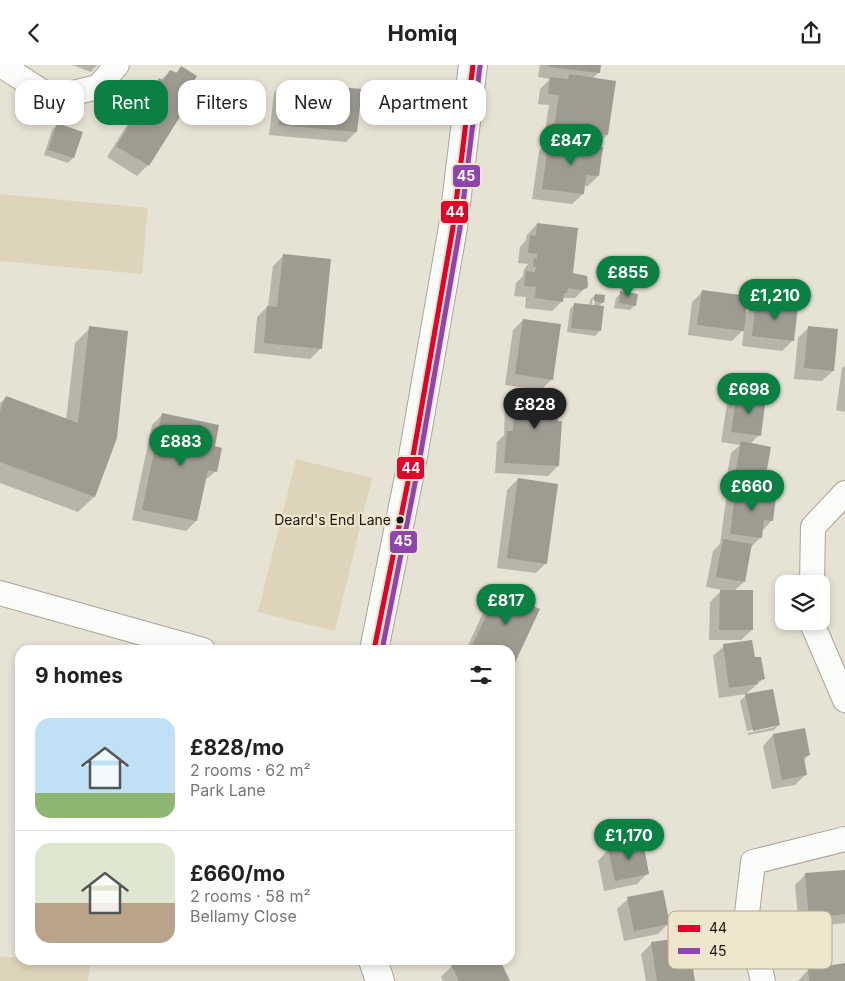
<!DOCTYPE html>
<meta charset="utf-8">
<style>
:root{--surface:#fff;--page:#f6f6f6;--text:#222;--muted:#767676;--line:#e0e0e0;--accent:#0b8043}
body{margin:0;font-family:Inter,sans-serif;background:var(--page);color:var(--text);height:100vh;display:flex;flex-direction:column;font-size:19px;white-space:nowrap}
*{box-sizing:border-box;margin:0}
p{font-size:16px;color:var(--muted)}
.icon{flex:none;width:28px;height:28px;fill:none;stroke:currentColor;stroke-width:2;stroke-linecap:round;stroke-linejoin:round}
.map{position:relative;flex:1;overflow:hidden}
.drawer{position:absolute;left:15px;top:580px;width:500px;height:320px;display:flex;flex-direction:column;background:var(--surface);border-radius:15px;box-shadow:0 2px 8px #0003}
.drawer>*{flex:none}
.guide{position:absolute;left:15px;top:15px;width:500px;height:45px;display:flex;gap:10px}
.controls{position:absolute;left:775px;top:510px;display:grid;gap:10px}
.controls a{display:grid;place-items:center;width:55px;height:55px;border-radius:10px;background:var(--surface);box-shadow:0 2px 8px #0003;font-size:25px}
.price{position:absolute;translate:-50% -42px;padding:0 11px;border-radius:18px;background:var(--accent);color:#fff;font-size:16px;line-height:32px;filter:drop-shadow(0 1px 2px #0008)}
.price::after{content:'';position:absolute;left:50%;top:30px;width:15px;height:11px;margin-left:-8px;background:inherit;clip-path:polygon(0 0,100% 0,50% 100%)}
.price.current{background:#222;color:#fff}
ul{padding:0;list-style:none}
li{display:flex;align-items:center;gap:15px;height:125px;padding:0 20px}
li+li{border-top:1px solid var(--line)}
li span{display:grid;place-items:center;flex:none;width:140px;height:100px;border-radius:15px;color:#555}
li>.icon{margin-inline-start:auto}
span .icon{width:60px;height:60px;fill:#fffc;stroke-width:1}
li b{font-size:21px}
h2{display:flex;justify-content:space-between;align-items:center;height:60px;padding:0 20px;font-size:21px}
.chip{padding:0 18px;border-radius:15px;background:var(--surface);box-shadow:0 2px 8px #0003;font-size:18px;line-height:45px}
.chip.current{background:var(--accent);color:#fff}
header{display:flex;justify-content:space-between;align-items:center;height:65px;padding:0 20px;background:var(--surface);font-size:22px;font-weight:700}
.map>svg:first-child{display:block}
.green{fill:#ddd4bb}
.shadow{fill:#0003;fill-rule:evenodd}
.building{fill:#9e9b91}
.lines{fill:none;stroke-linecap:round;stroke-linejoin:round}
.street-casing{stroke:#a8a59b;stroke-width:26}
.secondary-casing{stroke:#a8a59b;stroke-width:30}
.street{stroke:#fbfbf9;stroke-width:24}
.secondary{stroke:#fbfbf9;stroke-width:28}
.bus-1-casing{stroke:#eee5cc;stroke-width:9}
.bus-2-casing{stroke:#eee5cc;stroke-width:9}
.bus-1{stroke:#e4002b;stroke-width:5}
.bus-2{stroke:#8e44ad;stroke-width:5}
.bus-dot{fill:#19150d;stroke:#eee5cc;stroke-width:2}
.labels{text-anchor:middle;stroke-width:4.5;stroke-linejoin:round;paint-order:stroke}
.bus-label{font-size:14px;fill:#19150d;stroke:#eee5cc;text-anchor:end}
.key{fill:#eee5cc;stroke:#aea793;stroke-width:1}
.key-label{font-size:14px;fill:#19150d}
.line-badge{stroke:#eee5cc;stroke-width:2}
.badge-label{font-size:14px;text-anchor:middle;font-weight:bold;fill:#fff}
</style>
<header><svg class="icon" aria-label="back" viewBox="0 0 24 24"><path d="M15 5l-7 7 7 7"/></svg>Homiq<svg class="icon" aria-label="share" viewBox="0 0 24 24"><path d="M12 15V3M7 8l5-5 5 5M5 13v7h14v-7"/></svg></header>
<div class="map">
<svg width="845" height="916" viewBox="0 0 845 916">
<rect width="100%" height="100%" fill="#e6e2d4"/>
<g class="green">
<polygon points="0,129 148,143 142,209 0,196"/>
<polygon points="296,394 372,413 335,566 258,547"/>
<polygon points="0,891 20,893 20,895 90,897 88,916 0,916"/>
</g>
<g class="shadow">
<polygon points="72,0 97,0 91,7"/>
<polygon points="540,0 599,0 598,8 593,13 607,70 595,82 598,111 588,121 584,121 583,129 572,139 532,134 539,86 551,73 544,72 549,40 538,39 540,24 550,14 538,12"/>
<polygon points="181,2 180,36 186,40 148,100 137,111 107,92 149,25 171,6 175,9"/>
<polygon points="284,18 356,67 346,77 269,70 274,28"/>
<polygon points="57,60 73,93 68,98 44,90 52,65"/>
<polygon points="537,159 572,209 586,212 587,215 585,223 575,233 562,233 562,236 552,246 525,243 526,232 514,231 516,218 523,211 524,205 528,199 518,198 520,182 526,175 527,170"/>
<polygon points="283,191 320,284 310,294 254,288 257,252 268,241 273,201"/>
<polygon points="702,227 745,249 757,237 792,276 782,286 742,281 744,264 732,276 688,270 692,237"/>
<polygon points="621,228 635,240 630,245 614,243 616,233"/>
<path d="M595,230l8,7 -5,5 2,24 -5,5 -28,-4 3,-23 5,-5 14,2 1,-6zM593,234h2l-1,9 -3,-1z"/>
<polygon points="523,255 552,314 541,325 548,333 558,401 548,411 495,408 497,377 504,370 505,341 527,323 505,320 513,265"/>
<polygon points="809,262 833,306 822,316 794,314 798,273"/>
<polygon points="90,263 116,373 94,432 78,447 0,418 0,338 6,332 66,355 75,278"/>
<polygon points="845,301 845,347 836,345 842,303"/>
<polygon points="737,329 759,370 750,379 763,420 757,427 772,455 762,466 761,472 750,483 744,517 734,526 752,565 741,575 709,575 710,537 722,525 706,522 713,486 720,479 726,434 733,427 724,426 731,388 740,380 721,377 727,339"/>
<polygon points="162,350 213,382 216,406 204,416 196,456 186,466 132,455 152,360"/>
<polygon points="518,414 546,498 536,508 497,503 507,425"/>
<polygon points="498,526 513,600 510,603 510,585 466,585 488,537"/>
<polygon points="724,581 754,594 763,614 746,629 719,633 713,591"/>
<polygon points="745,631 779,659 774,665 748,670 748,668 775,662 775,660 747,666 740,636"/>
<polygon points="773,670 809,690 803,696 806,709 795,720 772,724 763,681"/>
<polygon points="642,778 648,808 637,819 604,826 598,796 608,785"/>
<polygon points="845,806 845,858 799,863 795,820 805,810"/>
<polygon points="628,834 669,858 658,869 624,876 617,844"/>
<polygon points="652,878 694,916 646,916 641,889"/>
<polygon points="465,895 499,895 509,916 443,916 441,912 452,901"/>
<polygon points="808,905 845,916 798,916"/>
</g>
<g class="building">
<polygon points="549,0 601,0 600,8 548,2"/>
<polygon points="181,1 197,11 182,35 188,39 149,101 116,81 159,13 163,16 170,5 177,8"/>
<polygon points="569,9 616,16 608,70 554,62 559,30 548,29 550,12 568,14"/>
<polygon points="284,17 362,24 357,67 279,60"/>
<polygon points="57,58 83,67 74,93 48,85"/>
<polygon points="549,74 603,82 599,111 586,110 584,129 542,124"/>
<polygon points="537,158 578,163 573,208 587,211 588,220 587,223 582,225 568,223 567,228 564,228 563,237 535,233 536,222 524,221 526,206 535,207 536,202 533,201 534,193 537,194 537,189 528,188 530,170 536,171"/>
<polygon points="283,189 331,194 322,284 264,278 267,241 277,242"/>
<polygon points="702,225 748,231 744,266 697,260"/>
<polygon points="620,226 638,229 636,241 619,238"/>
<polygon points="595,229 605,230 604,238 594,236"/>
<polygon points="756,236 798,241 794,276 752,271"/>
<polygon points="574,238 604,241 601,266 571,263"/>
<polygon points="523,254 561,259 553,315 515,309"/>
<polygon points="89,261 128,266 117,373 95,432 0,397 0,346 6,331 78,358"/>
<polygon points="808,261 838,264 834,306 804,303"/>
<polygon points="525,323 550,324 550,332 559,332 558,356 562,356 559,401 504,398 507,366 513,366 515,329 524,330"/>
<polygon points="737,328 766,332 761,371 731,367"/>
<polygon points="162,348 219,360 215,381 222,383 217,407 208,405 197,456 142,445"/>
<polygon points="741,376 771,382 764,421 734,415"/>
<polygon points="518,413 558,419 547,499 507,493"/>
<polygon points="736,423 768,427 768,431 776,432 773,456 764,455 762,473 730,469"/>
<polygon points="723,474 752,479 745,517 716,512"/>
<polygon points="498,525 540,544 514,600 510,598 510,585 480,585 472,581"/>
<polygon points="720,525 753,525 753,565 719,565"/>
<polygon points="752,575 755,592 761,592 765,614 757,616 758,619 729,623 723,579"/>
<polygon points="773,624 780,660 753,666 745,629"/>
<polygon points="805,663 810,690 804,692 807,710 782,715 773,669"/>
<polygon points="643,776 649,809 615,816 608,784"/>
<polygon points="845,805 845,849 809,853 805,808"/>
<polygon points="663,825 670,859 634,866 627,832"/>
<polygon points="688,872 695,916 657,916 651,877"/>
<polygon points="462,895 500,895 510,916 459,916 451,900"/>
<polygon points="845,898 845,916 809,916 808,904"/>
</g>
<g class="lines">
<defs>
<g id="street">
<polyline points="1,0 52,33 98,22 117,0"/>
<polyline points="812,519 813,462 845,428"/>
<polyline points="0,528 203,585"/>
<polyline points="811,556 845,635"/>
<polyline points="763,916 747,848 753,797 845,774"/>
</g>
<g id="secondary">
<polyline points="374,585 412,397 453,162 473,0"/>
<polyline points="373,895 380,916"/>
</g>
</defs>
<use href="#street" class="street-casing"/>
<use href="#secondary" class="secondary-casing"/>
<use href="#street" class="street"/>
<use href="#secondary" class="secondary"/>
<defs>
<polyline id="bus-1" points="374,585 412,397 453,162 473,0"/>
<polyline id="bus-2" points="382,585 419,398 460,163 480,1"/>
</defs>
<use href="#bus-1" class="bus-1-casing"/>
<use href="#bus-2" class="bus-2-casing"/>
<use href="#bus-1" class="bus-1"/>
<use href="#bus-2" class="bus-2"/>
</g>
<circle class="bus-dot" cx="400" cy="455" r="4.5"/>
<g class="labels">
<g class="bus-label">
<text x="391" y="460">Deard's End Lane</text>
</g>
</g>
<rect x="668" y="846" width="164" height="58" rx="8" class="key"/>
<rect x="678" y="860" width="22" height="7" fill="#e4002b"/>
<rect x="678" y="883" width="22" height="6" fill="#8e44ad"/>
<g class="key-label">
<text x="709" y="868">44</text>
<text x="709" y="891">45</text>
</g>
<g class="line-badge">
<rect x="452" y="99" width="29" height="24" rx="5" fill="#8e44ad"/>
<rect x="440" y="135" width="29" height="24" rx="5" fill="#e4002b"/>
<rect x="396" y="391" width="29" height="24" rx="5" fill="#e4002b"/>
<rect x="389" y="465" width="29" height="24" rx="5" fill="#8e44ad"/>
</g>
<g class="badge-label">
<text x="466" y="116">45</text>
<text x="455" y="152">44</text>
<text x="411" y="408">44</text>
<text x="403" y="481">45</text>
</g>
</svg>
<div class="controls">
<a><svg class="icon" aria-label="layers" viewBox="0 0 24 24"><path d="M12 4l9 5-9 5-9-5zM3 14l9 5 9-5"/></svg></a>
</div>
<b class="price" style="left:571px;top:101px">£847</b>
<b class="price" style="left:628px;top:233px">£855</b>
<b class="price" style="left:775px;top:256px">£1,210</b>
<b class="price" style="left:749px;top:350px">£698</b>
<b class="price current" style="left:535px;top:365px">£828</b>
<b class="price" style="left:181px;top:402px">£883</b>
<b class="price" style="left:752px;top:447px">£660</b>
<b class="price" style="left:506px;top:561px">£817</b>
<b class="price" style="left:629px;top:796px">£1,170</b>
<div class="guide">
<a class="chip">Buy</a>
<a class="chip current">Rent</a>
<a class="chip">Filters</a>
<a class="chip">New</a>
<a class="chip">Apartment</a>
</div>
<section class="drawer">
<h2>9 homes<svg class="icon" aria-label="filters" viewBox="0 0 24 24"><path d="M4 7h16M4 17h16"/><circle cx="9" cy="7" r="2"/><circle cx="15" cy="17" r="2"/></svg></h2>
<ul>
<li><span style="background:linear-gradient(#bfe0f5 75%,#8fb573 0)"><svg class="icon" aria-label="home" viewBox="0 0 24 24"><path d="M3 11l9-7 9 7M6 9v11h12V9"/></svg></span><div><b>£828/mo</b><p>2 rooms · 62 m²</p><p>Park Lane</p></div></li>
<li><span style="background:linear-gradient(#dfe7d0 60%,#b9a48a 0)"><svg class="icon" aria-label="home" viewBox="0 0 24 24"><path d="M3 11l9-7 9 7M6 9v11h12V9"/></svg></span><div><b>£660/mo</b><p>2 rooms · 58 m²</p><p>Bellamy Close</p></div></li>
</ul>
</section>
</div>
